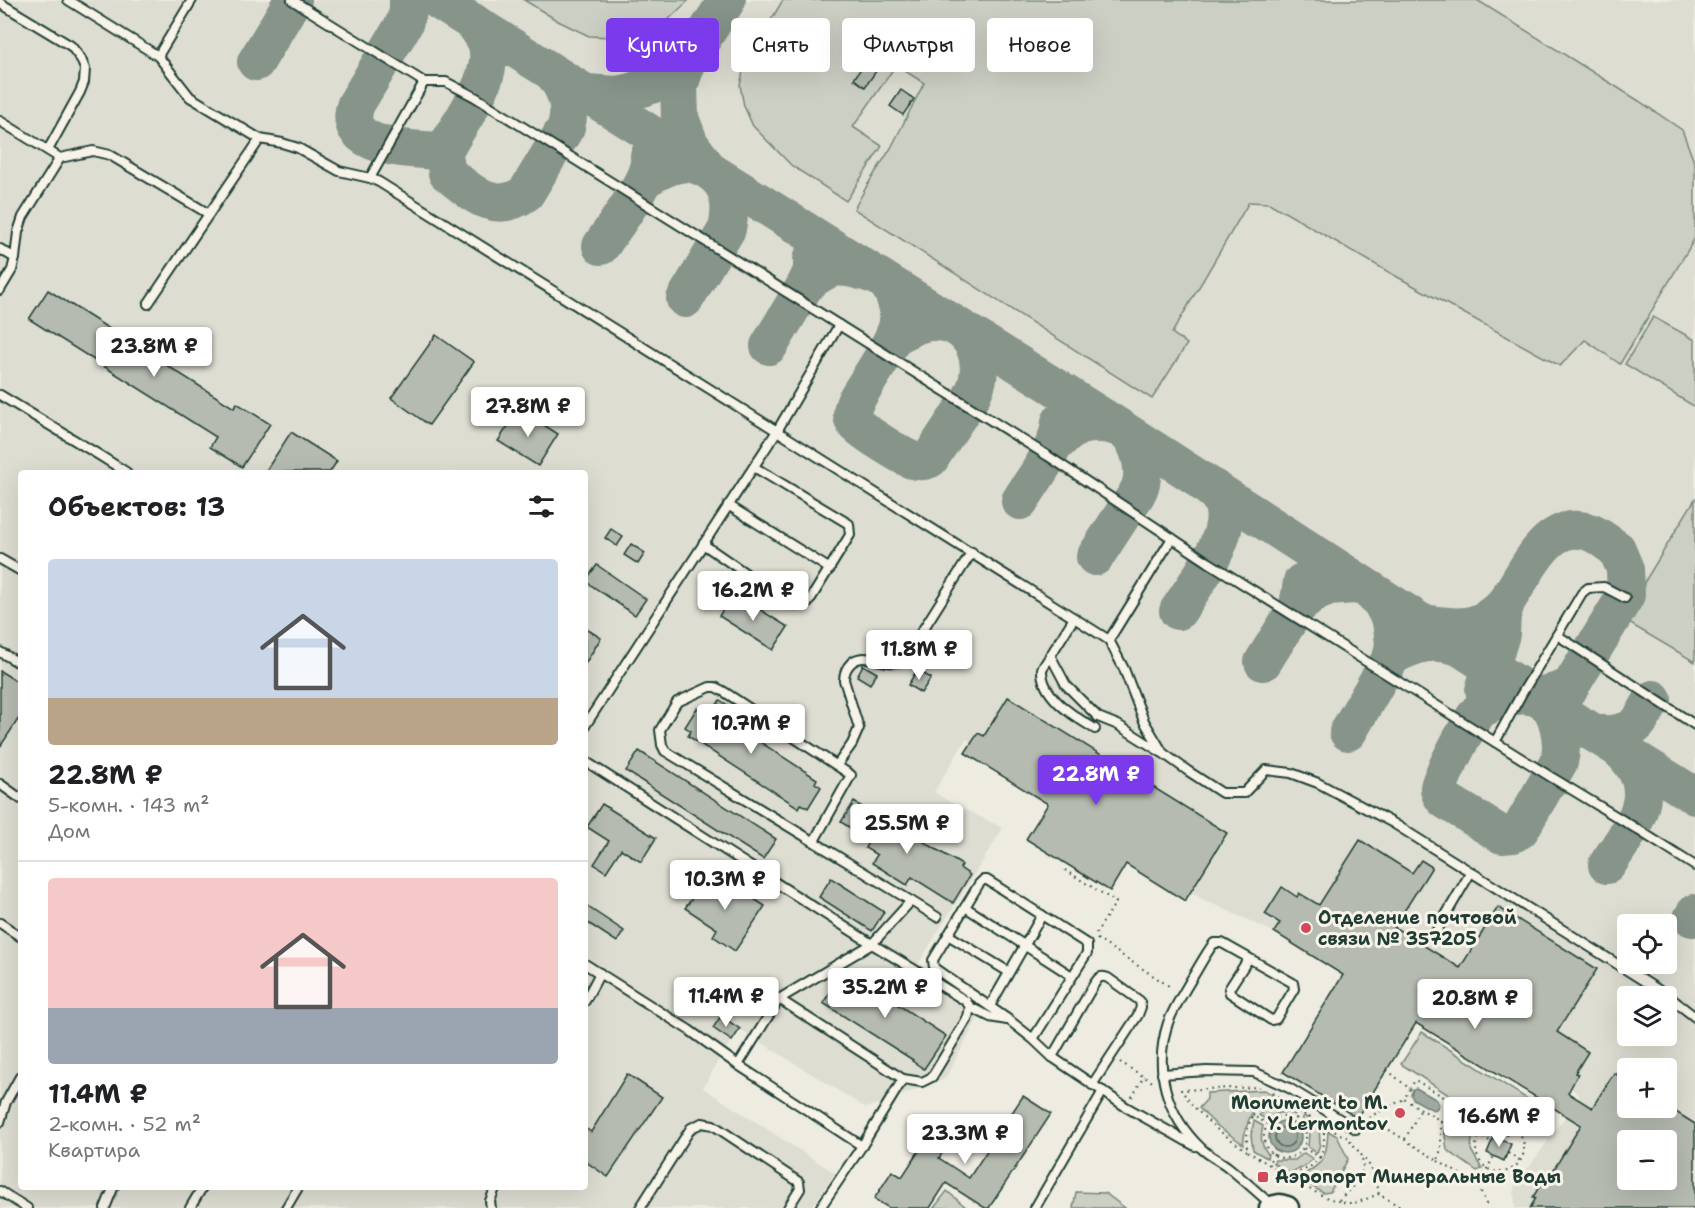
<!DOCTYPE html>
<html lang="ru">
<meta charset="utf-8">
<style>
:root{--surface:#fff;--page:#f6f6f6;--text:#202124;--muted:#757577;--line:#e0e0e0;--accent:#7c3aed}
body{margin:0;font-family:"Shantell Sans",sans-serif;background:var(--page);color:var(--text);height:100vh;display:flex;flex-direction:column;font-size:22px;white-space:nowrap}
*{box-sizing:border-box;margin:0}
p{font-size:20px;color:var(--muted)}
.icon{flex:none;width:33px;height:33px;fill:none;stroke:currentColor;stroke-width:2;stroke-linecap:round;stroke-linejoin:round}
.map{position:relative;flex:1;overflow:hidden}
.details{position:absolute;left:18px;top:470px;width:570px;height:720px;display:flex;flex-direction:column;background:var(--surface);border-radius:6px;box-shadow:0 6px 24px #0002}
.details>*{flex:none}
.top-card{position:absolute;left:606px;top:18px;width:570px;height:54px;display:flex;gap:12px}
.fabs{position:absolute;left:1617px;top:914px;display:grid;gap:12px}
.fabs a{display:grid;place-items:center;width:60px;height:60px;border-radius:6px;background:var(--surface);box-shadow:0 6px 24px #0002;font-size:30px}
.price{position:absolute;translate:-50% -51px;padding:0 14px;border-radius:6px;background:#fff;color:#222;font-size:20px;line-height:39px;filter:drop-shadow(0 2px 3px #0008)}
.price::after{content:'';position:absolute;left:50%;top:36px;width:18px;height:14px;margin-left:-9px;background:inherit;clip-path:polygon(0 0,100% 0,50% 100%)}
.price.selected{background:var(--accent);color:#fff}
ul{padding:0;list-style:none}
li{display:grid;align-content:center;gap:12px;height:318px;padding:0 30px}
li+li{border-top:2px solid var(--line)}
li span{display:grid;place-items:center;height:186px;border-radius:6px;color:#555}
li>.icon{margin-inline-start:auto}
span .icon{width:108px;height:108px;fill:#fffc;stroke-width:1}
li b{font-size:26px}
h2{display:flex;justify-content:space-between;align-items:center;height:72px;padding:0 30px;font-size:26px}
.pill{padding:0 21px;border-radius:6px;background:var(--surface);box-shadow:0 6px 24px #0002;font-size:21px;line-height:54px}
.pill.selected{background:var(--accent);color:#fff}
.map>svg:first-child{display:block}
.built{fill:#ddddd2;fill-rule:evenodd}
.green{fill:#cccfc4;stroke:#76867c;stroke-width:1.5}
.water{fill:#9fa99f;stroke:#6c7e74;stroke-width:1.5}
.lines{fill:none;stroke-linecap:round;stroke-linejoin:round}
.shore{stroke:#52685f;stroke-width:1.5}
.taxiway{stroke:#86948a;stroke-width:38}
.building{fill:#b5bbb0;stroke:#1f3d34;stroke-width:1.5;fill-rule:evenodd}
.service-casing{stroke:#1f3d34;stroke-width:12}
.primary-casing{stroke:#1f3d34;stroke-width:27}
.path{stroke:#1f3d34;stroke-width:2;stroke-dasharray:1.5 4.5;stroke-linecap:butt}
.service{stroke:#f7f3e8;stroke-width:8}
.primary{stroke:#f7f3e8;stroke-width:22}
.poi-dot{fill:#d1495b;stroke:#f7f3e8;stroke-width:2}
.labels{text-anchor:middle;stroke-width:6;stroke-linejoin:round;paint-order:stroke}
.poi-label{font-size:18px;font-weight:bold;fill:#1f3d34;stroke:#f7f3e8;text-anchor:start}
</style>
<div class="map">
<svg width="1695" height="1208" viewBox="0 0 1695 1208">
<rect width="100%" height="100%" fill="#eeece1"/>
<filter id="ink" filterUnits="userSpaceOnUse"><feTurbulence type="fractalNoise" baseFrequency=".0167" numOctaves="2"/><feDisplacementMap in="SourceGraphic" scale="12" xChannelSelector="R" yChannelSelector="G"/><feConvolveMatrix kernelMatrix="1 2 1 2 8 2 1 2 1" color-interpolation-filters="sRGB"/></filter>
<g filter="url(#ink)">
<path class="built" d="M0,0h1695v1208h-180l-1,-20 66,-92 -9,-8 -3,5 7,4 -11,18 -147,-92 -60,95 -74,-46 60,-97 -69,-43 -72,-33 -52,-34 -50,-88 10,-17 -24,-15 -28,63 -94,-55 6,-12 -4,-2 -32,53 19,12 50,24 -85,136 66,43 -39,72 -79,29 -126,-79 -18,25 -19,34 132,85 -24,35h-811zM21,472h564v714h-564zM1628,924h38v39h-38zM1628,996h38v39h-38zM1628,1068h38v39h-38zM1628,1140h38v39h-38z"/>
<g class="green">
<polygon points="524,0 689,0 668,20 642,34 612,37 589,36 558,21"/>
<polygon points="783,0 1477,0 1639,101 1682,130 1693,159 1695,165 1695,238 1620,364 1585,340 1560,366 1392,274 1269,203 1249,202 1172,333 1187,344 1152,399 854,209 868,184 891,148 924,83 896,65 853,127 882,146 846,201 792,166 753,126 744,106 740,85 745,63"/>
<polygon points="1653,317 1695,340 1695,407 1625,364"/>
<polygon points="1695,499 1695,662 1622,619"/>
<path d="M1422,1032l118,75 -15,24c-17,-12 -27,-14 -46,-4l-26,-15 5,-11 -57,-37z"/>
<path d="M1265,1090l9,6c-23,9 -28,26 -31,48l-27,-19 -17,-17 8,-9v-6z"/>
<path d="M1283,1102l14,8 -3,5c-10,-5 -19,-2 -27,5l-8,-5c7,-8 13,-12 24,-13z"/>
<polygon points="1304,1116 1319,1125 1320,1144 1317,1153 1308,1147 1309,1132 1302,1119"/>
<polygon points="1448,1120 1472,1137 1471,1150 1482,1169 1477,1171 1447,1150 1444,1128"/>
<path d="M1254,1121l9,5c-3,12 -2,19 5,28l-1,4 -14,-8 -2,-15z"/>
<path d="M1328,1131l9,5 11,23 -18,33 -7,1 -25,-15c25,-14 29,-19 30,-47z"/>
<polygon points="1304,1153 1313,1159 1302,1168 1289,1173 1273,1163 1275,1160 1295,1160"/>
<polygon points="947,1191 967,1208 934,1208"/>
<polygon points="1076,1192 1105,1193 1125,1208 1073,1208"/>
</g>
<g class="water">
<polygon points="1416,1088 1437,1100 1439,1105 1436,1109 1433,1110 1413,1099 1411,1095 1413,1089"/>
<circle cx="1285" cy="1137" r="16"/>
</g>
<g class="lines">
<circle class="shore" cx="1285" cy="1137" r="10"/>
<g class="taxiway">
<path d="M408,0v11l-4,13 -48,80c-17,45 52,44 79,47l8,-2 7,-8c15,-26 47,-68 36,-99 -3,-7 -9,-14 -13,-20"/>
<polyline points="437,0 1122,429 1566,716 1695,796"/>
<polyline points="256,62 293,0"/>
<polyline points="687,63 679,86 680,118 690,144 707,167"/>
<polyline points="586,93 617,95 631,92 651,85 687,63 727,0"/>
<path d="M443,149l4,24c25,20 48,43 79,20l40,-66c6,-21 0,-37 -13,-54"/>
<path d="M645,179c10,-6 22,-13 34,-15 22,-4 48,15 50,38 1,9 0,18 -2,27l-42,70"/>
<path d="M601,246c13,-20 51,-67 48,-90"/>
<path d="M806,284c8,-6 17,-14 28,-16 7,-1 16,0 23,2 7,2 16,4 22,7 15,8 20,30 19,45 -2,19 -31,59 -42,78 -3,7 -6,14 -2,22 4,7 49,35 58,38 7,2 12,2 18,-1 10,-16 20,-31 31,-47 4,-6 9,-12 12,-19 16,-32 -2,-73 -41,-71 -13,0 -26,8 -38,15"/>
<polyline points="769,346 806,284 812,271 812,259"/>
<path d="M1054,445c8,-7 16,-15 26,-19 12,-3 29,-3 41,3 17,9 24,36 20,54 -2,10 -10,19 -16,28 -10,15 -20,31 -30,46"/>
<path d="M1020,501c14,-23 38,-52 40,-79"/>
<polyline points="1298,606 1316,592 1329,587 1353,585 1365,587 1381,602 1391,621 1394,643 1392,656 1348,732"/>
<path d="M1178,611c16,-26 61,-81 42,-112 -3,-6 -12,-12 -17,-16"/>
<path d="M1422,623c17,2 40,7 56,0 10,-4 23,-14 29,-23 20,-27 39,-82 82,-68 10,3 19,12 28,17"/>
<path d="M1392,656c24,-12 40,-18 67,-9"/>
<polyline points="1263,662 1298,606 1302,582"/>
<polyline points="1484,690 1501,634 1502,615 1506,603"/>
<polyline points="1531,694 1545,695 1570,687 1626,595 1625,569 1617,550"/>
<path d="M1521,695c6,1 14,1 20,4 18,10 23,45 18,63l-39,68 -7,4 -11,1 -57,-35c-4,-4 -6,-7 -6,-12 1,-11 31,-67 39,-76 8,-8 32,-15 43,-17z"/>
<path d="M1585,727c12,11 41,9 53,-4 6,-7 10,-17 15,-24"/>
<path d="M1607,865c26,-40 57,-73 13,-115"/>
<polyline points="1692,918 1695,913"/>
</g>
</g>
<g class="building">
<polygon points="869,56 881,64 865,87 854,79"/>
<polygon points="901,90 914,99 903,115 890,106"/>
<polygon points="48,290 234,408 237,403 270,424 242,467 210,447 216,437 29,319"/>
<polygon points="436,335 474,362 429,425 391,398"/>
<polygon points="519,409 558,434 538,466 498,441"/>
<polygon points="291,432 337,461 330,472 265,472"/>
<polygon points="611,529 623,537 617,546 605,538"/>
<polygon points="631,544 645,553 638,564 624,555"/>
<polygon points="597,565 646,599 635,615 585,581"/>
<polygon points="733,593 788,627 773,650 719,616"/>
<polygon points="585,628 601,638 585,664"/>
<polygon points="863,665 877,673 870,684 857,676"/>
<polygon points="917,670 931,678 921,693 908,685"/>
<polygon points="0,671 21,684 21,715 0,747"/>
<polygon points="1008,697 1227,833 1185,901 1126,864 1110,891 1026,839 1048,804 965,753 978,733 984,736"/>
<polygon points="720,700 741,714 734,725 817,779 815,783 821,787 808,808 801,804 799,808 688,736 691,731 685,727 697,708 703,712 707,707 713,711"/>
<polygon points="639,751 776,839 763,859 626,771"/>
<polygon points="854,802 893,827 895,824 962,865 960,868 970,875 953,903 912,877 907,885 872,863 877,855 865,848 869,840 841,822"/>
<polygon points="602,804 656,838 641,862 621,849 606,872 594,864 609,841 587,827"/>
<path d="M1360,840l52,33 9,-13 11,7 -38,60 66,41 38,-61 99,62 -40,63 31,20 -13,21 3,1 -10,19 24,15 22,-35 14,8v26h40l27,17v84h-165l6,-10 -3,-1 12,-20 3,2 33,-54 -165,-102 -59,95 -74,-46 60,-97 -69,-43 6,-9 -15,-9 17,-27 15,10 2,-4 20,12zM1628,1140h38v39h-38z"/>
<polygon points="706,876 738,897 742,891 765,906 735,951 713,936 717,929 685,908 693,897 688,894 694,885 699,888"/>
<polygon points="831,878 884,912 872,931 819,897"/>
<polygon points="585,905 624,931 617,942 585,921"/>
<polygon points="845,970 946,1036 924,1069 912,1061 913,1060 823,1003"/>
<polygon points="721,1016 740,1029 732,1041 713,1028"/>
<polygon points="627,1074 662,1097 608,1177 585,1161 585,1128 591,1132"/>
<polygon points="1023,1096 1051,1114 989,1208 985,1208 946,1183 930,1208 889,1208 874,1199 892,1171 902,1177 935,1126 952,1138 939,1158 969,1178"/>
<polygon points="1494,1136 1511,1144 1504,1161 1487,1153"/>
</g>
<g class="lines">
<defs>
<g id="service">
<polyline points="68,0 158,56 190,97 260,139 282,143 298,148 339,171 370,178 379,182 777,431 839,325"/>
<polyline points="292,0 424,82 446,82 475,97 1048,456 1208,562 1383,672 1551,777 1632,826 1695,866"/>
<polyline points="0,3 71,46 81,59 85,69 84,82 80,92 48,150"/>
<polyline points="158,56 192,0"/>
<polyline points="0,121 60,158 93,151 110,155 209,214 260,139"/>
<polyline points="370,178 424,82"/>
<polyline points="0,249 15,258"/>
<polyline points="0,290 12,270 15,258 18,232 23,217 60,158"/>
<polyline points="148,304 209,214"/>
<polyline points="0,395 99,455 126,472"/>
<polyline points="728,505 830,569"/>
<polyline points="703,544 790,604 800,605 808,603 850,535 849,524 754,467"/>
<polyline points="0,559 21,571"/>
<path d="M1074,618l-32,51c-1,28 32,47 53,60"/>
<polyline points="1557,635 1695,725"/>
<polyline points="1109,640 1172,538"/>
<polyline points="0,652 21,664"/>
<polyline points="1050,655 1066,685 1098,717 1118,725 1161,752"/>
<polyline points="585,726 777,431 1109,640 1124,669 1144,721 1163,753 1188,771 1222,793 1244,793 1266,770 1291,773 1318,783 1393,823 1668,996 1695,1017"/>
<polyline points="1495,742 1521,695 1582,593 1588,588 1604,587 1625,598"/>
<polyline points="585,761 872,944 966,1001 970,1007 968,1017 932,1077 922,1082 903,1079"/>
<path d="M837,765l15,-21 7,-16 -15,-48c0,-6 2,-12 7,-17 13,-12 30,2 46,-1 4,0 4,-1 8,-4l67,-106"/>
<polyline points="0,784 21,799"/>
<polyline points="814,841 851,775 723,691 715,687 710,687 677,702 660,730 662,745 665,751 911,901 872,944 779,999 903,1079 862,1146 820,1208"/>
<polyline points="911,901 937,917"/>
<polyline points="965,907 1072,976"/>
<polyline points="0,923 21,937"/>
<polyline points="948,935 1009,972"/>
<polyline points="1433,937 1471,872"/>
<path d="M1249,958l-20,31 1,4 41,27 5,-1 18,-30 -1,-6 -71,-40h-8c-8,10 -15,24 -22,35 -8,14 -18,29 -24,45 -15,45 -2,92 33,125 8,8 18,12 27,19 15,12 30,26 45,39"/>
<polyline points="585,964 689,1030 738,1065 862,1146"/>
<polyline points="585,1001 600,973"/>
<polyline points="990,1006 1042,915"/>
<polyline points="970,1007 990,1017 1007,1020"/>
<polyline points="1033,1039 1087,953 1087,944 987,880 983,880 979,884 933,960 934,968 1009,1020 1033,1039 1052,1057"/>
<polyline points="738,1065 779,999"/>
<polyline points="1162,1074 1206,1071 1254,1072 1289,1088 1356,1129"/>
<path d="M1092,1085l46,-70 3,-8 -1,-6 -32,-23c-9,-4 -11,2 -15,8l-41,71 74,50 69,39"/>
<polyline points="0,1122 6,1102 21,1075"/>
<polyline points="0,1191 27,1208"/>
<polyline points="105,1208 114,1186"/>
<polyline points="190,1208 203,1186"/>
<polyline points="286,1208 299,1186"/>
<polyline points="491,1208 490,1201 496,1186"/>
<polyline points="640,1208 691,1128 702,1123 713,1125 799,1182 800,1189 788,1208"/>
<polyline points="1035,1208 1103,1091"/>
</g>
<polyline id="primary" points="1271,1208 1280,1206 1287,1208"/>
</defs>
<use href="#service" class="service-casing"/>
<use href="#primary" class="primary-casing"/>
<g class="path">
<polyline points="1065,870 1116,902 1095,935"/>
<polyline points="1097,939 1172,988"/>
<polyline points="1120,1062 1154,1083"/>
<polyline points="1387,1070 1410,1089 1404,1099 1441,1121 1446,1113 1478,1135 1492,1142"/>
<polyline points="1410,1089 1415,1080 1452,1102 1446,1113"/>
<polyline points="1272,1093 1280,1098"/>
<polyline points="1132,1097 1144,1076"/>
<circle cx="1285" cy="1137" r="21"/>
<path d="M1253,1116c8,-10 15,-15 27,-18l20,14"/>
<polyline points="1369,1117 1438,1161 1441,1148 1441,1122"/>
<polyline points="1369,1117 1404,1099"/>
<polyline points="1296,1119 1301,1112 1324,1126 1324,1144 1320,1157 1303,1148"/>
<circle cx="1500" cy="1148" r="24"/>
<path d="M1268,1124l-15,-8c-7,10 -6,22 -6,35l21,13"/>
<polyline points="1324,1126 1348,1138 1370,1166 1379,1194 1402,1208"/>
<polyline points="1405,1139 1421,1109"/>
<polyline points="1504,1141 1512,1127"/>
<polyline points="1247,1151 1215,1128 1194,1107 1181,1090 1259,1087"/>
<polyline points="1508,1153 1521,1161"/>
<polyline points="1274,1154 1268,1164 1289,1177 1310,1167 1320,1157"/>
<polyline points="1438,1161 1478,1185 1488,1208"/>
<path d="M1289,1177c19,11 39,25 62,26 8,0 19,-6 28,-9"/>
<polyline points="1478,1185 1494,1156"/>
<polyline points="1339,1200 1352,1187 1363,1170 1362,1155"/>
</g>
<use href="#service" class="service"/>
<use href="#primary" class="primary"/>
</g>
</g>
<g class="poi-dot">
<circle cx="1306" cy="928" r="6"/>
<circle cx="1400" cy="1113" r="6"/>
<rect x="1257" y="1171" width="12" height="12" rx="3"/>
</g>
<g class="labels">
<g class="poi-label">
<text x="1318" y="924">Отделение почтовой<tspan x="1318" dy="21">связи № 357205</tspan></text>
<text x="1388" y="1109" text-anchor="end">Monument to M.<tspan x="1388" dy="21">Y. Lermontov</tspan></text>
<text x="1275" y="1183">Аэропорт Минеральные Воды</text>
</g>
</g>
</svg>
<div class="fabs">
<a><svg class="icon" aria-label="locate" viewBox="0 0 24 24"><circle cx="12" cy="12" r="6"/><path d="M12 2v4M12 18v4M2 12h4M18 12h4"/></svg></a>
<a><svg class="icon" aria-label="layers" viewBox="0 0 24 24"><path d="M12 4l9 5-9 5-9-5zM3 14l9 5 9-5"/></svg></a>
<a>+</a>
<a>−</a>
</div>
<b class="price" style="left:154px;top:378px">23.8M ₽</b>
<b class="price" style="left:528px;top:438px">27.8M ₽</b>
<b class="price" style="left:753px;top:622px">16.2M ₽</b>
<b class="price" style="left:919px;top:681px">11.8M ₽</b>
<b class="price" style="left:751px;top:755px">10.7M ₽</b>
<b class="price selected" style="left:1096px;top:806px">22.8M ₽</b>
<b class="price" style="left:907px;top:855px">25.5M ₽</b>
<b class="price" style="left:725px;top:911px">10.3M ₽</b>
<b class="price" style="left:885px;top:1019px">35.2M ₽</b>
<b class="price" style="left:726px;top:1028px">11.4M ₽</b>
<b class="price" style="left:1475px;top:1030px">20.8M ₽</b>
<b class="price" style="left:1499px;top:1148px">16.6M ₽</b>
<b class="price" style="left:965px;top:1165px">23.3M ₽</b>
<div class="top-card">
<a class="pill selected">Купить</a>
<a class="pill">Снять</a>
<a class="pill">Фильтры</a>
<a class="pill">Новое</a>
</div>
<section class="details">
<h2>Объектов: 13<svg class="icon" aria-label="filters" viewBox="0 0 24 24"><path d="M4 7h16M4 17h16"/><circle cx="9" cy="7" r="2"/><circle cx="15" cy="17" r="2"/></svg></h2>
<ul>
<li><span style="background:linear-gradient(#c9d6e8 75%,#b9a48a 0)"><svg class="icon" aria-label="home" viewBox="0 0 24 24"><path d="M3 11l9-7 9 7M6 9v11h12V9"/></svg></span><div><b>22.8M ₽</b><p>5-комн. · 143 m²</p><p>Дом</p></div></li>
<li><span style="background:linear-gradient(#f6c9c9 70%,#9aa5b1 0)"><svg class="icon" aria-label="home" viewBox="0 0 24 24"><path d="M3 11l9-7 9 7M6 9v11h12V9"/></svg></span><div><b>11.4M ₽</b><p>2-комн. · 52 m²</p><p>Квартира</p></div></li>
</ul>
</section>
</div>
